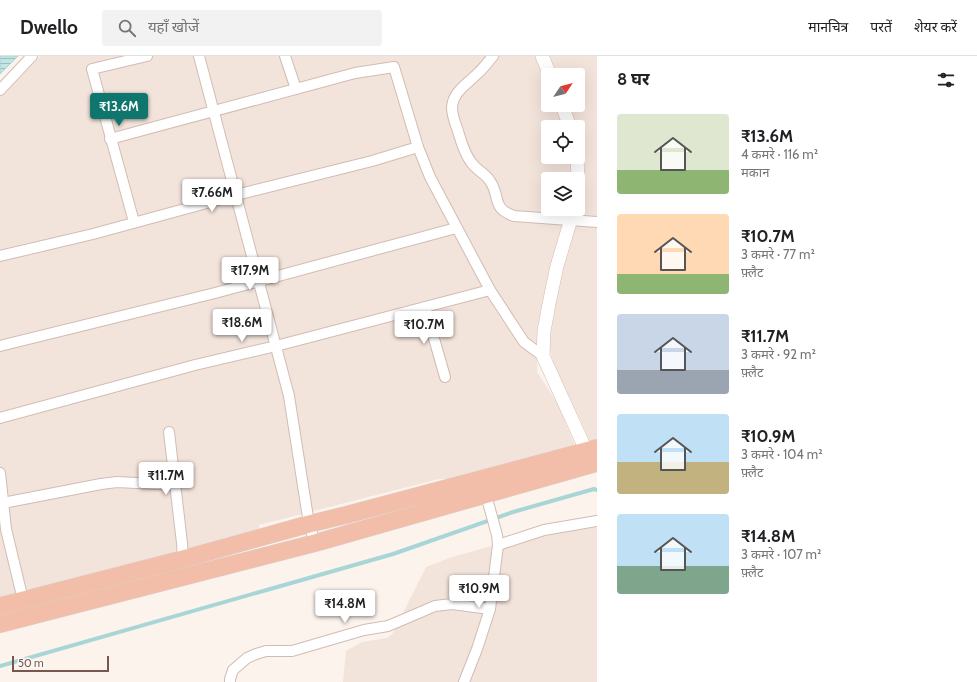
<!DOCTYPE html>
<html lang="hi">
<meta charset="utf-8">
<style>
:root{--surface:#fff;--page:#f2f2f2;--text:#202124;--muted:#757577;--line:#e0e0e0;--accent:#0f766e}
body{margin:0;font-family:Cabin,"Noto Sans Devanagari",sans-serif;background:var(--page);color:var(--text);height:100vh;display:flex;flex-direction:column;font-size:15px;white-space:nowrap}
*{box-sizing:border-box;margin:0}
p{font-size:13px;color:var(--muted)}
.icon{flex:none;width:22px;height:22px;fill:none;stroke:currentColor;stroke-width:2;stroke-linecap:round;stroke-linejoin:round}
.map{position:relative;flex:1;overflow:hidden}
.sheet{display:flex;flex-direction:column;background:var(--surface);width:380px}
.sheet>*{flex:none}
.needle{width:26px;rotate:55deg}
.buttons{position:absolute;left:541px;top:12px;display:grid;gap:8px}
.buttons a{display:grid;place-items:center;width:44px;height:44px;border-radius:4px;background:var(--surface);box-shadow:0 4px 16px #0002;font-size:20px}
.scale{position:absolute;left:12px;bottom:10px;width:97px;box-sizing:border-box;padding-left:4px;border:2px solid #775750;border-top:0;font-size:11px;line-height:14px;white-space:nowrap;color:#775750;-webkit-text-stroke:3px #fef8f3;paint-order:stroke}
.price{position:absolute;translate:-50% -34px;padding:0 9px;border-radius:4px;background:#fff;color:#222;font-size:13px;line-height:26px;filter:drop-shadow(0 1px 2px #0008)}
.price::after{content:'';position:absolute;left:50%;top:24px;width:12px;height:9px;margin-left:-6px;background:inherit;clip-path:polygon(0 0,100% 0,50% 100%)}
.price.selected{background:var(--accent);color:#fff}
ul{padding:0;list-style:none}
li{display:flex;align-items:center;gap:12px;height:100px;padding:0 20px}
li span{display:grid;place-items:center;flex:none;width:112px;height:80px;border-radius:4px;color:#555}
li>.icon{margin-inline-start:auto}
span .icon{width:48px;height:48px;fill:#fffc;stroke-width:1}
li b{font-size:17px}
h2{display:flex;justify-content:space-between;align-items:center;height:48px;padding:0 20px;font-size:17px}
header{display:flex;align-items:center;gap:24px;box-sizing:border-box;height:56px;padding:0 20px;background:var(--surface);border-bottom:1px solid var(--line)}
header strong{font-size:19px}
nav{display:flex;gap:22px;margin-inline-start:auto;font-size:14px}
.search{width:280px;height:36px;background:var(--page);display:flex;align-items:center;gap:10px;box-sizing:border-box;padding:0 14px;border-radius:4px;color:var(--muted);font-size:15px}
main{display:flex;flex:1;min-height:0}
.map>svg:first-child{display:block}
.residential{fill:#f3e4db}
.water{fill:url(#water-rules);stroke:#a8d6d6}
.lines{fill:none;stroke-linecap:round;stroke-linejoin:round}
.stream{stroke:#a8d6d6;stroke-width:4}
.minor-casing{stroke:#d1bcb4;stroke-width:12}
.tertiary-casing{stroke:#d1bcb4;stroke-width:14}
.trunk-casing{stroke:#d9d0ce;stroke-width:18}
.minor{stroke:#fff;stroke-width:10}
.tertiary{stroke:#fff;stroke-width:13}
.trunk{stroke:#f3bea9;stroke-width:17}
</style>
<header>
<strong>Dwello</strong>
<div class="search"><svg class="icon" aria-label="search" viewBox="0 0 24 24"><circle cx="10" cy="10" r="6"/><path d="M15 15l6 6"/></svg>यहाँ खोजें</div>
<nav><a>मानचित्र</a><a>परतें</a><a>शेयर करें</a></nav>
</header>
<main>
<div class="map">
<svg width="597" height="626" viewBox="0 0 597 626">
<defs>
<pattern id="water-rules" width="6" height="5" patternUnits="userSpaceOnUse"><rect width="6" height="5" fill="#c1e5e5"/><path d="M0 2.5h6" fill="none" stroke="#a2bcbc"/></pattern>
</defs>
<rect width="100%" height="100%" fill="#fcf3ed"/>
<g class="residential">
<polygon points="40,0 538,0 548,24 548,49 557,49 564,71 548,71 548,101 571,101 572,123 548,123 548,153 568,153 538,281 537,316 558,348 577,395 485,423 439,423 259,469 260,478 0,544 0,39"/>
<polygon points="547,0 597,0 597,392 593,393 582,367 553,307 549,290 550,258 578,159 582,129 581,97 578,84 578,71 575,71 567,49 578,49 578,19 555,19"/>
<polygon points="597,461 597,626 343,626 346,595 362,586 387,582 393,577 426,511 452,501"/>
</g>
<polygon class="water" points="0,0 18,0 0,18"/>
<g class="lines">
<polyline class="stream" points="0,610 393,498 513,456 594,433 597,434"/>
<defs>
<g id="minor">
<polyline points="199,0 289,340 309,468 315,487"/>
<polyline points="285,0 296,33"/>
<path d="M493,0c-5,6 -10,13 -16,18 -10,10 -24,18 -25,33 0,9 3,16 6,24 3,10 6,22 13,31 5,8 14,11 19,19 11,16 1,27 24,35l83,6"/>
<polyline points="0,34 32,0"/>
<polyline points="110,83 355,17 394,11 418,91 430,121 490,234 524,286 543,300"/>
<polyline points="134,166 92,13 147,0"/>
<polyline points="0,200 93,178 236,139 372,105 418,91"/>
<polyline points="425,251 445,321"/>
<polyline points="0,290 215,237 456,172"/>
<polyline points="0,362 195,309 276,290 490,234"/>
<polyline points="169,376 182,487 183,503"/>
<polyline points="0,417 6,473 23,544"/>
<polyline points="3,447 101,428 117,426 176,429"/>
<polyline points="498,489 544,474 597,465"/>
<polyline points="230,626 230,623 233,614 247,602 256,598 266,595 292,595 364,574 388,570 435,550 452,548 490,553"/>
<polyline points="464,626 477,593 490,553 498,489 497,479 486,439"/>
</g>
<g id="tertiary">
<polyline points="542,0 550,19"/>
<polyline points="562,49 570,71"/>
<polyline points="577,101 578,123"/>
<polyline points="574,153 557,210 549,248 544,275 543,300 590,403"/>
</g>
<g id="trunk">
<polyline points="0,550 183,503 309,468 346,459 597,392"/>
<polyline points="0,568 315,487 597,407"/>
</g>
</defs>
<use href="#minor" class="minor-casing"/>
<use href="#tertiary" class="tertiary-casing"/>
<use href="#trunk" class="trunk-casing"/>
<use href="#minor" class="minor"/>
<use href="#tertiary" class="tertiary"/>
<use href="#trunk" class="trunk"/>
</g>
</svg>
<div class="buttons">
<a><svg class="needle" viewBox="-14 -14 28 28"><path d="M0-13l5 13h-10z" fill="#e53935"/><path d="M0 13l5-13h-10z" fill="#757577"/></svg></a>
<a><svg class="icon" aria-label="locate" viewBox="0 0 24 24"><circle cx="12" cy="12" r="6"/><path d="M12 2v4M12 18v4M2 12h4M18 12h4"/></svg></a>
<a><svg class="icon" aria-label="layers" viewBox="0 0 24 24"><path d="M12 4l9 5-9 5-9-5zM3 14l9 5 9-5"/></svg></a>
</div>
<div class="scale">50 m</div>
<b class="price selected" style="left:119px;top:71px">₹13.6M</b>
<b class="price" style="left:212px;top:157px">₹7.66M</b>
<b class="price" style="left:250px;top:235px">₹17.9M</b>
<b class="price" style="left:242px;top:287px">₹18.6M</b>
<b class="price" style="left:424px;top:289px">₹10.7M</b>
<b class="price" style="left:166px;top:440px">₹11.7M</b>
<b class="price" style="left:479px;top:553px">₹10.9M</b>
<b class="price" style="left:345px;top:568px">₹14.8M</b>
</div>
<section class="sheet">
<h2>8 घर<svg class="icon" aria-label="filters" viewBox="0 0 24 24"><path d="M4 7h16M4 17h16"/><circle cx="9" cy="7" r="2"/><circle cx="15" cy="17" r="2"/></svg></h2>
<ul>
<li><span style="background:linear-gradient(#dfe7d0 70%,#8fb573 0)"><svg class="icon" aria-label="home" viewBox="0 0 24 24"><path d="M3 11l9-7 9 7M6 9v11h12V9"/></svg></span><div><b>₹13.6M</b><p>4 कमरे · 116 m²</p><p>मकान</p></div></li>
<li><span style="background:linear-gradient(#ffd9b3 75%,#8fb573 0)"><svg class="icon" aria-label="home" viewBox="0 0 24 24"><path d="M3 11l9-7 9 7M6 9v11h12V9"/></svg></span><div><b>₹10.7M</b><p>3 कमरे · 77 m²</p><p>फ़्लैट</p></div></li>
<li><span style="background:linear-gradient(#c9d6e8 70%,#9aa5b1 0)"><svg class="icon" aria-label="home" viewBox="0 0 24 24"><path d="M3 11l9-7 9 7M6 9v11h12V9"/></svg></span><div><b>₹11.7M</b><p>3 कमरे · 92 m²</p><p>फ़्लैट</p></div></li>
<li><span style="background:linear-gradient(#bfe0f5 60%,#c2b280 0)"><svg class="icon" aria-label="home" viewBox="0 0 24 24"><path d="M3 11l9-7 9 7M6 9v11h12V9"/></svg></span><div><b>₹10.9M</b><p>3 कमरे · 104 m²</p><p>फ़्लैट</p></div></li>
<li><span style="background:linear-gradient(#bfe0f5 65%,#7fa58c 0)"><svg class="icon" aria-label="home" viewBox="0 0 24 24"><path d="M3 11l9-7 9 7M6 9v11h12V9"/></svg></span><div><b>₹14.8M</b><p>3 कमरे · 107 m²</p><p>फ़्लैट</p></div></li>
</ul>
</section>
</main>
